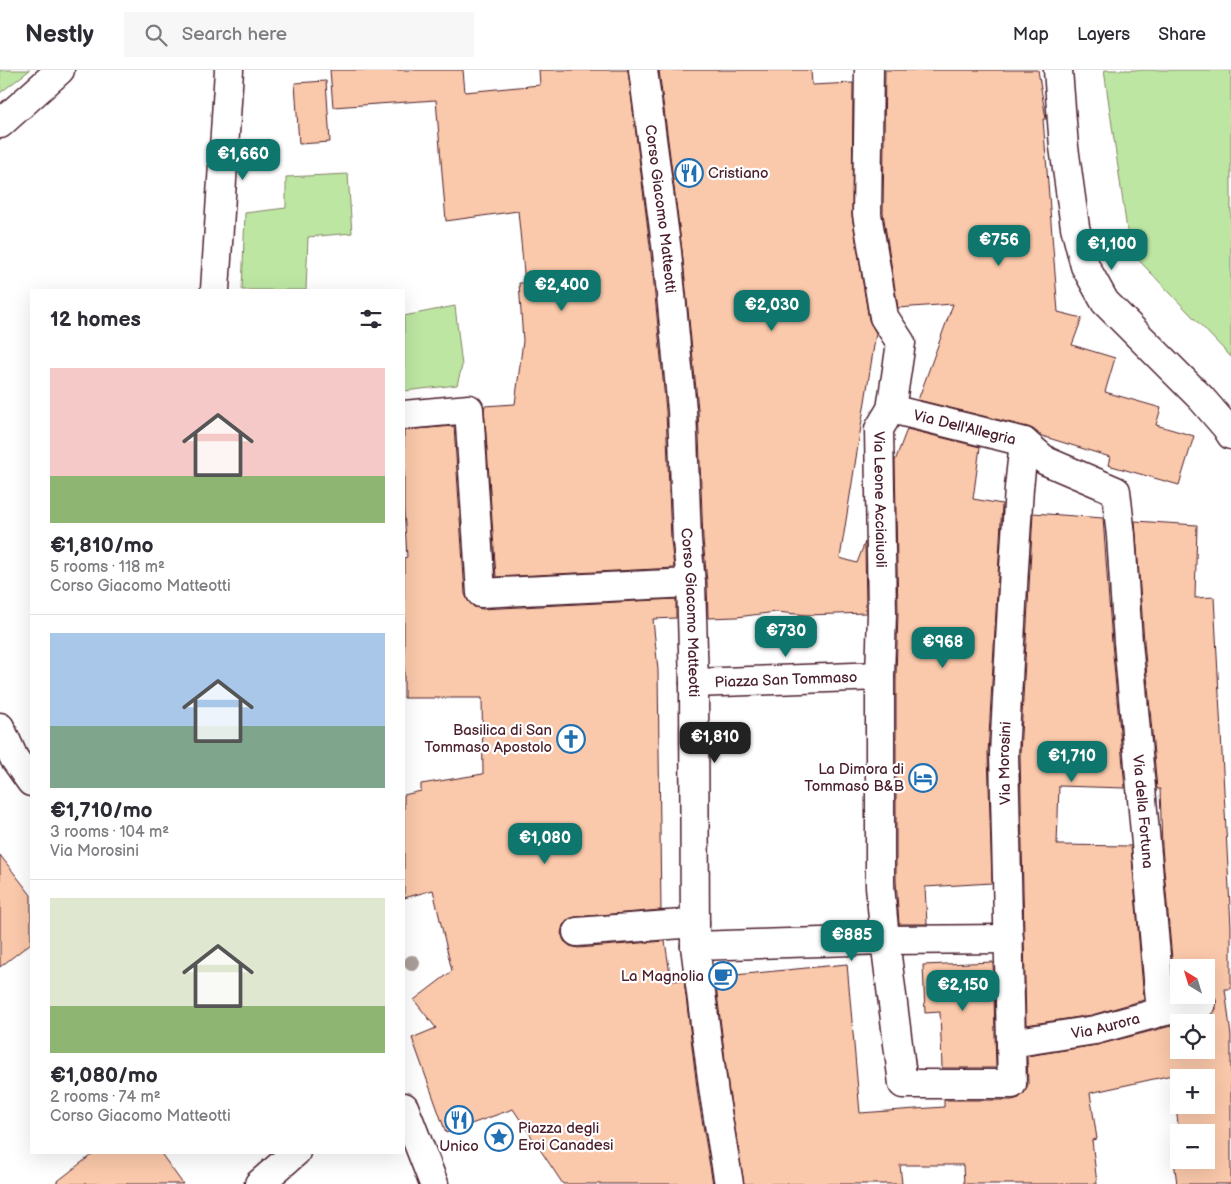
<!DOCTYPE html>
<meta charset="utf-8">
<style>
:root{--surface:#fff;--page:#f7f7f7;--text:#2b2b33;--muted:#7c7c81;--line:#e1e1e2;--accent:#0f766e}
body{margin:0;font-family:"Balsamiq Sans",sans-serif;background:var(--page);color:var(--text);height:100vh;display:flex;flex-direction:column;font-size:19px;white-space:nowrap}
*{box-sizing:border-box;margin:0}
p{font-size:16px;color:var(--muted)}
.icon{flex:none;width:28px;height:28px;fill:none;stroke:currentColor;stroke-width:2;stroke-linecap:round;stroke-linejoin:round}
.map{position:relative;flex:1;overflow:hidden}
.drawer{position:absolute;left:30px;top:219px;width:375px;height:865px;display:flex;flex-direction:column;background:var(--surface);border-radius:0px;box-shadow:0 5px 20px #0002}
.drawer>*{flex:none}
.needle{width:32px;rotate:322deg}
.controls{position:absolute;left:1170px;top:889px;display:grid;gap:10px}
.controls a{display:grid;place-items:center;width:45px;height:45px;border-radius:0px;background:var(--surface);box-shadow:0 5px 20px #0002;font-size:25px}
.price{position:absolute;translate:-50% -42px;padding:0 11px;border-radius:10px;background:var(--accent);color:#fff;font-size:16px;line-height:32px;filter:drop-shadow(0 1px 2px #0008)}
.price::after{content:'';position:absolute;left:50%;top:30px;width:15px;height:11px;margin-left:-8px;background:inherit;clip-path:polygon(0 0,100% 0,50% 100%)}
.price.current{background:#222;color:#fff}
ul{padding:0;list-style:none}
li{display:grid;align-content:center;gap:10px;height:265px;padding:0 20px}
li+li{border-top:1px solid var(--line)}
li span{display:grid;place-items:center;height:155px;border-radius:0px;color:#555}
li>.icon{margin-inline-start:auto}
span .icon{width:90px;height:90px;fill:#fffc;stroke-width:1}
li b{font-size:21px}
h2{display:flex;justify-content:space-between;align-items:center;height:60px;padding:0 20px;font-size:21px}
header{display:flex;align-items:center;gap:30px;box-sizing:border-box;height:70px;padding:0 25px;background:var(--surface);border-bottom:1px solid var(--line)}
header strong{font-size:24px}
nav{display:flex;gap:28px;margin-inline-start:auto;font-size:18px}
.search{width:350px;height:45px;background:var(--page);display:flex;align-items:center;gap:12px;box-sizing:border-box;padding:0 18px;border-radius:0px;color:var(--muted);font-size:19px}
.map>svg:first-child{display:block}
.green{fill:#bde6a2;stroke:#848266}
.building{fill:#fac8aa;stroke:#4a1f2b;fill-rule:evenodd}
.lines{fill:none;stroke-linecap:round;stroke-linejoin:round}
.minor-casing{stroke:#4a1f2b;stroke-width:31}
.minor{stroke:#fff;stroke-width:28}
.tree{fill:#ab9f9b}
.labels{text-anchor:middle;stroke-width:4.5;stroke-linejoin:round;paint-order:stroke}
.poi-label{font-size:15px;fill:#4a1f2b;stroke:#fff;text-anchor:end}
.street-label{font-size:15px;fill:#4a1f2b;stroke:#fff}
</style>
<header>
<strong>Nestly</strong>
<div class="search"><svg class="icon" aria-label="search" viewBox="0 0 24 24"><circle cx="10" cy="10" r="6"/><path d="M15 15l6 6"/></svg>Search here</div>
<nav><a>Map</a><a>Layers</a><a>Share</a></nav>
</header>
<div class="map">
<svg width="1231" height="1114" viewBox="0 0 1231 1114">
<rect width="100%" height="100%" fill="#fff"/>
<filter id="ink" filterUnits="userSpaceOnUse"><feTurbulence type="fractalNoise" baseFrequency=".02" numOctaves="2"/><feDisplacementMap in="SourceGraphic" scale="10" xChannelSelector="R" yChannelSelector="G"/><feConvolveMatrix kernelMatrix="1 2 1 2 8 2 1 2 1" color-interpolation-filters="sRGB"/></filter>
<g filter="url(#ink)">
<g class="green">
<polygon points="0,0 30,0 0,23"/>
<polygon points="1104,0 1231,0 1231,287 1130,181"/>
<polygon points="348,104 352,163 308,167 306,220 242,220 245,143 286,138 286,107"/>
<polygon points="455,236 462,296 457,315 404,321 404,246"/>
</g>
<g class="building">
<polygon points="330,0 463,0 465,22 540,15 539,0 628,0 651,184 666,341 671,471 674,498 496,507 484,336 515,334 523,271 519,213 525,213 518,141 446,151 436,30 333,37"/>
<polygon points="659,0 811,0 812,15 853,13 852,146 869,250 876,263 840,488 857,493 865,472 866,543 807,545 776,542 737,547 708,548 707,512 703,469 698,339 682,180"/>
<polygon points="885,0 1038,0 1046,49 1043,49 1058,242 1082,248 1072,275 1115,288 1105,322 1161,338 1156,355 1194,366 1179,415 1108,395 1110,387 1042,366 1033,359 1028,357 918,330 953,234 898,238 883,143"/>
<polygon points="326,11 330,72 299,74 295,13"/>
<polygon points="454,356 465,524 468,531 474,537 482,539 676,529 676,548 653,549 658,600 661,840 575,847 569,849 563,855 561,863 564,871 570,876 578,878 665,871 671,911 684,910 698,1026 713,1114 563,1114 513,1039 446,1063 412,968 436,958 414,930 452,901 433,820 404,828 404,725 421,721 421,714 483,704 482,628 404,628 404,488 407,487 404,440 404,360"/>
<polygon points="907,359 980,377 973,429 1002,434 988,683 992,813 925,817 927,854 899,854 896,810 896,606 898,543 895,391"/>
<polygon points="1033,443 1103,448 1112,573 1125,718 1059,716 1057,775 1131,776 1144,930 1092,945 1026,955 1020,684"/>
<path d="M1135,451l62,4 -2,73 19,-1 17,330v62h-6l6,47v148h-54l-4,-31 6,-1v8h27v-28h-27l-7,-57 -82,18 7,46 -5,1 5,44h-133l-1,-19h-63l2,19h-158l-15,-92 -14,-115 132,-13 13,149 84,-6v-7h68l7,-2 6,-6 3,-8 -1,-28 70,-11 82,-21v26h27v-28h-18l16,-3 7,-3 5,-7v-9l-3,-6 -7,-5v-21h-27v25h-4l-13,-146 -2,-58h-3l-13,-148zM1179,1008h27v27h-27z"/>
<polygon points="0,785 31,825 31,873 0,897"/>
<polygon points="993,892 996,998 942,998 940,942 925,943 923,895"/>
<polygon points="95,1082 160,1082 183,1114 54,1114"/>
</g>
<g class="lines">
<defs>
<g id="minor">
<path id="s1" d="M643,0l24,182 15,158 5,130 4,43 3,100 1,263 19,148 15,90"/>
<path id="s2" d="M869,0l-2,144 17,103 17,26 -10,66 -12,20 3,184 -2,63v210l5,54 18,144h109l-8,-330 10,-186 5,-80 5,-46"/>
<polyline points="1058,0 1064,77 1075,157 1085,196 1105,232 1201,328 1226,357 1231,365"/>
<polyline points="0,54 60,0"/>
<polyline points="215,220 229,0"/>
<path id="s3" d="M891,339l133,33 22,19 70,30 5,45 7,106 33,370"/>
<polyline points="404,345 469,339 481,523 691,513"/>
<path id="s4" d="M694,613l186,-7"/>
<polyline points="0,657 14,688 31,712"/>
<polyline points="577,862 695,853"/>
<polyline points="695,876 885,870 1009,869"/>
<path id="s5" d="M1011,973l84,-13 66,-18 40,-8"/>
<polyline points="404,1037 434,1114"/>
<polyline points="259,1114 296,1082"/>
</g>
</defs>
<use href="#minor" class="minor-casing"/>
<use href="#minor" class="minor"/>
</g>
<circle class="tree" cx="412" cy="893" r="8"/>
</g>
<defs>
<symbol id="restaurant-ring" viewBox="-11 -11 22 22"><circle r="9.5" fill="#fff" stroke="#1f6fb2" stroke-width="1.5"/><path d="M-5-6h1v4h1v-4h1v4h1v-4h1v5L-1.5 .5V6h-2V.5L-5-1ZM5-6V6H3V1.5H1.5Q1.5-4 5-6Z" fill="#1f6fb2"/></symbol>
<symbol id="church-ring" viewBox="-11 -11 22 22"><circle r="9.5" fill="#fff" stroke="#1f6fb2" stroke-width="1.5"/><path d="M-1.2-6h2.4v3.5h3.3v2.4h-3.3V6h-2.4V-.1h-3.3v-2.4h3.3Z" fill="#1f6fb2"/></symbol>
<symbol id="hotel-ring" viewBox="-11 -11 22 22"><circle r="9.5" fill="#fff" stroke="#1f6fb2" stroke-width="1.5"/><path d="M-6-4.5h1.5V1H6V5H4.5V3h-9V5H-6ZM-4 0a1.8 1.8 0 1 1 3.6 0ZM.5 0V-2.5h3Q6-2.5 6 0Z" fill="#1f6fb2"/></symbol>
<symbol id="cafe-ring" viewBox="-11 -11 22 22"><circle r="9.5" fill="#fff" stroke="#1f6fb2" stroke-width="1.5"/><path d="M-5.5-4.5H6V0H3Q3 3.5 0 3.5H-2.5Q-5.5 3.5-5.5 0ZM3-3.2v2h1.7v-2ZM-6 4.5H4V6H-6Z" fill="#1f6fb2"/></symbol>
<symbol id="sight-ring" viewBox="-11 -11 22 22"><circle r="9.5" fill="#fff" stroke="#1f6fb2" stroke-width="1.5"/><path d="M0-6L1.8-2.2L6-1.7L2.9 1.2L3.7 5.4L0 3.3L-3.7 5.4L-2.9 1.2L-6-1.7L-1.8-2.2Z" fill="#1f6fb2"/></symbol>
</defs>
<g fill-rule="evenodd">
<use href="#restaurant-ring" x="673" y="87" width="32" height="32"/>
<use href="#church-ring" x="555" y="653" width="32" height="32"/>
<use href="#hotel-ring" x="907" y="692" width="32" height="32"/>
<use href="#cafe-ring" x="707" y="890" width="32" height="32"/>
<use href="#restaurant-ring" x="443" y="1034" width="32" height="32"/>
<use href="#sight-ring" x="483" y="1051" width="32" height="32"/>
</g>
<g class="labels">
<g class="poi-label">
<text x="708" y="108" text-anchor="start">Cristiano</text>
<text x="552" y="665">Basilica di San<tspan x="552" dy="17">Tommaso Apostolo</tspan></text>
<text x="904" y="704">La Dimora di<tspan x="904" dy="17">Tommaso B&amp;B</tspan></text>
<text x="704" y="911">La Magnolia</text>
<text x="518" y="1063" text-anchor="start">Piazza degli<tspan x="518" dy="17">Eroi Canadesi</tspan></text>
<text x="459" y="1081" text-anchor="middle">Unico</text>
</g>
<g class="street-label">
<text dy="5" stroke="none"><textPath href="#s1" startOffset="140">Corso Giacomo Matteotti</textPath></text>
<text dy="5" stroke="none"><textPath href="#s3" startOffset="76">Via Dell'Allegria</textPath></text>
<text dy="5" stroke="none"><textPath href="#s2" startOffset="440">Via Leone Acciaiuoli</textPath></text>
<text dy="5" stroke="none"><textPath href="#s1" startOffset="545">Corso Giacomo Matteotti</textPath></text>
<text dy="5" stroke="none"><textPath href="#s4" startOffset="92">Piazza San Tommaso</textPath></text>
<text dy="5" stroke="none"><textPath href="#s2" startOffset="1456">Via Morosini</textPath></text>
<text dy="5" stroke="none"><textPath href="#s3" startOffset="564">Via della Fortuna</textPath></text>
<text dy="5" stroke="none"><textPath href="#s5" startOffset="96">Via Aurora</textPath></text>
</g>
</g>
</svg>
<div class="controls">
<a><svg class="needle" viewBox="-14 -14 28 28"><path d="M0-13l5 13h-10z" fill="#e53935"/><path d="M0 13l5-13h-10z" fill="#7c7c81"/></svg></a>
<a><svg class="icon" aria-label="locate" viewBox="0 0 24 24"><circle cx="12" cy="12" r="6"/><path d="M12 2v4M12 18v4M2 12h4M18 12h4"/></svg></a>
<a>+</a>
<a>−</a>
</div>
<b class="price" style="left:243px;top:111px">€1,660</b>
<b class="price" style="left:999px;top:197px">€756</b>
<b class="price" style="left:1112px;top:201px">€1,100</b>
<b class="price" style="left:562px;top:242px">€2,400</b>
<b class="price" style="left:772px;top:262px">€2,030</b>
<b class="price" style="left:786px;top:588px">€730</b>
<b class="price" style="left:943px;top:599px">€968</b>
<b class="price current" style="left:715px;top:694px">€1,810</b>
<b class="price" style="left:1072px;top:713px">€1,710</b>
<b class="price" style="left:545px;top:795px">€1,080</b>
<b class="price" style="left:852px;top:892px">€885</b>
<b class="price" style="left:963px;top:942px">€2,150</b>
<section class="drawer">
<h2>12 homes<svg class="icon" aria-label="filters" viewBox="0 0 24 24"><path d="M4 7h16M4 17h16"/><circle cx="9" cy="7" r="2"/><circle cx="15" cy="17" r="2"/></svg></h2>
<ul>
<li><span style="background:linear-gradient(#f6c9c9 70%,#8fb573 0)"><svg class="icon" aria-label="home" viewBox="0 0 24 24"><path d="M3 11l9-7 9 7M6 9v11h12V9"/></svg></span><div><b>€1,810/mo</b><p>5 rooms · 118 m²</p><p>Corso Giacomo Matteotti</p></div></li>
<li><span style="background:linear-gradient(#a9c7e8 60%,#7fa58c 0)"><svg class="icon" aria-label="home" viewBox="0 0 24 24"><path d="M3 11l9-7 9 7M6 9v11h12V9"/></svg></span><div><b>€1,710/mo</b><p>3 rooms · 104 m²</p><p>Via Morosini</p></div></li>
<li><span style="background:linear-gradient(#dfe7d0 70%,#8fb573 0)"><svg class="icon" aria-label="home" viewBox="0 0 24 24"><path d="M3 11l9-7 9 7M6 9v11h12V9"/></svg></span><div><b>€1,080/mo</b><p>2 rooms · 74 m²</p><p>Corso Giacomo Matteotti</p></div></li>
</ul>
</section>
</div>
